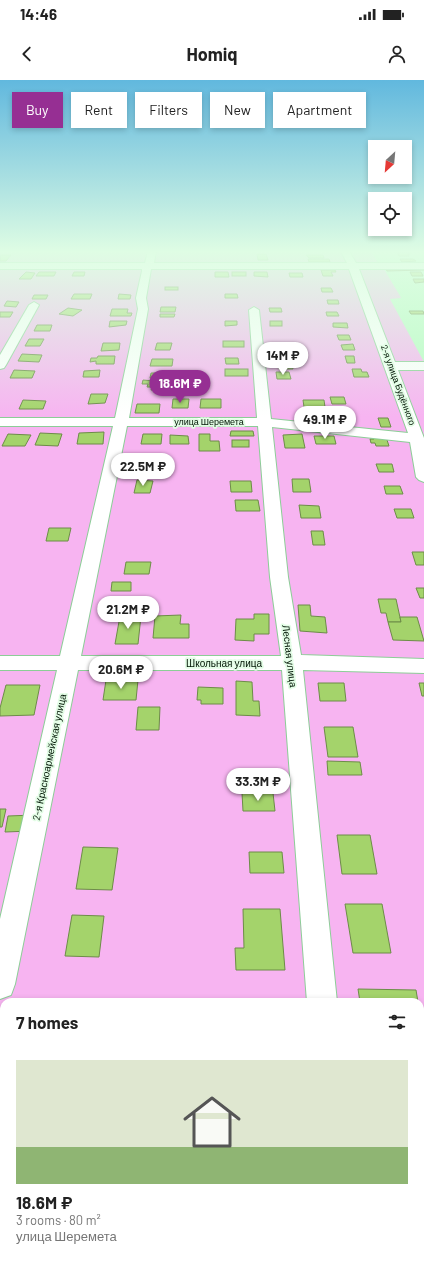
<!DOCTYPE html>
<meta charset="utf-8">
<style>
:root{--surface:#fff;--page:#f6f6f6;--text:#222;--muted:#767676;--accent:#962f93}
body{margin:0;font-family:Barlow,sans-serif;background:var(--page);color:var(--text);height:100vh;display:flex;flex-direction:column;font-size:15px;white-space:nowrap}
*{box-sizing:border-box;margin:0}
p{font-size:13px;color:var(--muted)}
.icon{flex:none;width:22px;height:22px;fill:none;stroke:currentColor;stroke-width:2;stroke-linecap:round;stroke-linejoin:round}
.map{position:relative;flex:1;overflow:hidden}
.sheet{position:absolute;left:0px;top:918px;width:424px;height:268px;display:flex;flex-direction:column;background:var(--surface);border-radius:12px 12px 0 0;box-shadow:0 2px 6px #0003}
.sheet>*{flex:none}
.top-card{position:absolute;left:12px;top:12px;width:400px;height:36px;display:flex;gap:8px}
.needle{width:26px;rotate:206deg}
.buttons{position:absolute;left:368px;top:60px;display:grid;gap:8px}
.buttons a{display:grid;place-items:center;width:44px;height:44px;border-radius:0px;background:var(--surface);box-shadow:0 2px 6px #0003;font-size:20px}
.price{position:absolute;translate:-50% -34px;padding:0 9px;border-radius:14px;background:#fff;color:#222;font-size:13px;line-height:26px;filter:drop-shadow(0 1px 2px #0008)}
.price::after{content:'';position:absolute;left:50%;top:24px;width:12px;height:9px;margin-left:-6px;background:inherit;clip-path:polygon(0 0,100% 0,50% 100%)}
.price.active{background:var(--accent);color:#fff}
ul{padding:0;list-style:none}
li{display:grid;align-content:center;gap:8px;height:212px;padding:0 16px}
li span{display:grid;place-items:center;height:124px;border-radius:0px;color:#555}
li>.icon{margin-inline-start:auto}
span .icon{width:72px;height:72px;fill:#fffc;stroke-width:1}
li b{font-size:17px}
h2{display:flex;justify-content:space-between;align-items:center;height:48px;padding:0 16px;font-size:17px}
.pill{padding:0 14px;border-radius:0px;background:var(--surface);box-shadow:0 2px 6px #0003;font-size:14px;line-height:36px}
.pill.active{background:var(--accent);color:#fff}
.status{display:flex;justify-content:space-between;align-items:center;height:28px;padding:0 20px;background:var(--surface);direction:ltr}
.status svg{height:11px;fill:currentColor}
header{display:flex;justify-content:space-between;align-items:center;height:52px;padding:0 16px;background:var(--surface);font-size:18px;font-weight:700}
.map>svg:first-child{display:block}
.green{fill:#f7b4f1;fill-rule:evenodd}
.building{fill:#a4d36b;stroke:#6d8c48}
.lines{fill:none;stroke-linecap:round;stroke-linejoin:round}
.minor-casing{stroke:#8ccd97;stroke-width:2}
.minor{fill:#fff;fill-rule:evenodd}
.labels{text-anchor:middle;stroke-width:3.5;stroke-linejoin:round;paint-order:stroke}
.far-street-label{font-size:9px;fill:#001504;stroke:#e3fde6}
.street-label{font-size:10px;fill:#001504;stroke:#e3fde6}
</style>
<div class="status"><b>14:46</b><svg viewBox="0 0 49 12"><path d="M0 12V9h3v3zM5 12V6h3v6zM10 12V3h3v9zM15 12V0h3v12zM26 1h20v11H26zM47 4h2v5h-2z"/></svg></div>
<header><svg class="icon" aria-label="back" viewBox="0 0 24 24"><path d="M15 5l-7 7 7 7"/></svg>Homiq<svg class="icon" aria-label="person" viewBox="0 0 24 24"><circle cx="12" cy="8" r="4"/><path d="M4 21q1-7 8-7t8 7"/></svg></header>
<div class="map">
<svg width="424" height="1186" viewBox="0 0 424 1186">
<rect width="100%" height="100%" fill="#b8fbc3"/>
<path class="green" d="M0,171h371l7,12 6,6 16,27 1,2 -11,1 34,63v904h-424zM4,922h416v260h-416z"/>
<g class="building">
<polygon points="397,172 409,172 410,174 408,174 409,176 399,176"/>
<polygon points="257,174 266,174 268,180 258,180"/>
<polygon points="0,175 11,175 6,181 0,181"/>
<polygon points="306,175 323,175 324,178 309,178"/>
<polygon points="308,179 329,179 330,182 309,182"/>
<polygon points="400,179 413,179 416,181 402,182"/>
<polygon points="386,189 424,189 424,190 387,191"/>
<polygon points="321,190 335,190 336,192 331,192 333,196 323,196"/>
<polygon points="26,192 35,193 31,199 19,199"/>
<polygon points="39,192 56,192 54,196 36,196"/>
<polygon points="74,192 85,192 84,196 72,196"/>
<polygon points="215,192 228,192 229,197 215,197"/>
<rect x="232" y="192" width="14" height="4"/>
<polygon points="254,192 267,192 268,197 254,196"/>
<polygon points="410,192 421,192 423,196 412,196"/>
<polygon points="289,193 302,193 303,197 290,197"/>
<polygon points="413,199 424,199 424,202 415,203"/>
<rect x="165" y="207" width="13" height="3"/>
<polygon points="321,208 331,208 333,212 322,212"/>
<polygon points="74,214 92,214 90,219 71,219"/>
<polygon points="119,214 131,215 130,219 118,219"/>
<polygon points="225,214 237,214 238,218 225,218"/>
<polygon points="34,215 48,215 46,219 32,219"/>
<polygon points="327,220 338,220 339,224 328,224"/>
<polygon points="7,221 19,222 16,227 4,226"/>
<polygon points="161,227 176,227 175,232 160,232"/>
<polygon points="68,228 82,230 73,236 59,234"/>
<polygon points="269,228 281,228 282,232 270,232"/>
<polygon points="112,229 128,229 127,233 132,233 131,236 110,236"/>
<polygon points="409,231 423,231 424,234 411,234"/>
<polygon points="13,232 10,237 0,237 0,232"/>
<polygon points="326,232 337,232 339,236 327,236"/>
<polygon points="160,234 175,234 174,237 160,237"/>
<polygon points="110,241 127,241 126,245 109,247"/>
<polygon points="225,241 237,241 237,245 225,246"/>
<rect x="270" y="241" width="12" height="5"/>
<polygon points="333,243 347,243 348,248 333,247"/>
<polygon points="37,245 52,245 50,251 34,251"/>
<polygon points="337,255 349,255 351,260 339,260"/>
<polygon points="29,259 44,259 40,266 25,266"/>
<rect x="223" y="261" width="21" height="6"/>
<polygon points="103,263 120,263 119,270 101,271"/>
<polygon points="157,263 172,263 170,270 155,270"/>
<polygon points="353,264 355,270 343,270 341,265"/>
<polygon points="281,265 283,271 270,271 269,266"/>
<polygon points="22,274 42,275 39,282 18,281"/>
<polygon points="98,276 115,276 114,284 96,284 96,281 90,282 91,278 97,278"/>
<polygon points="345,276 354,276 355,283 347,283"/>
<polygon points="225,278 238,278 239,284 226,284"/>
<polygon points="152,279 173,279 172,286 150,286"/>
<polygon points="278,285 292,285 293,289 279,289"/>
<rect x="225" y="289" width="23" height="7"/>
<polygon points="352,289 361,289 362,292 367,292 369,297 354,297"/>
<polygon points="14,290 35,291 32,298 10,298"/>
<polygon points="100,290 99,297 83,297 84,291"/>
<polygon points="276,292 289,292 291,299 277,299"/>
<polygon points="151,293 172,293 171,298 150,298"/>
<polygon points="143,300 164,302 163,310 151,310 152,307 147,307 148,304 142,304"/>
<polygon points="91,314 108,314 105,323 88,324"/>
<polygon points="330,317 344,317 346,324 332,324"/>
<polygon points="173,319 189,319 188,328 172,328"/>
<polygon points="201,319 221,319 221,328 200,328"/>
<polygon points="23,320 46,321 43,329 19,329"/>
<polygon points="303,320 324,320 325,327 304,327"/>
<polygon points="137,324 160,324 159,333 135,333"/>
<polygon points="378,338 388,338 391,347 381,347"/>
<polygon points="231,351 253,351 254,356 230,356"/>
<polygon points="104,352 103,364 77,364 79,353"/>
<polygon points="40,353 62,354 58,366 35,365"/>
<polygon points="8,354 31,355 25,366 2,366"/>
<polygon points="143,354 162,354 161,364 141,364"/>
<polygon points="199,354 210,354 210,361 219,361 220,371 199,371"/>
<polygon points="302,354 305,368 285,368 283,355"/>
<polygon points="170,355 188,356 189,364 170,364"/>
<polygon points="314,356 334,356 336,364 316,364"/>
<polygon points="374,357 386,357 389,366 376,366 375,363 371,363 370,359 374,359"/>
<rect x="232" y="360" width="17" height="7"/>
<polygon points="376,384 392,384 394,392 379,392"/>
<polygon points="292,399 309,399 311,412 293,412"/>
<polygon points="137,400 153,401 150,413 134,413"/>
<polygon points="230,401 251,401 252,412 231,412"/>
<polygon points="384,406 400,406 403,414 386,414"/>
<polygon points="235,420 258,420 260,431 236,431"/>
<polygon points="299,425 319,426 321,438 301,438"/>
<polygon points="394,429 411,429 414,438 397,438"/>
<polygon points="49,448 71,448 68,461 46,461"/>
<polygon points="311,451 323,451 325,465 313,465"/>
<polygon points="412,472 424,472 424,485 416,485"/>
<polygon points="126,482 151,482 149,494 124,494"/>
<polygon points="112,502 131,502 131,511 111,511"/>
<polygon points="416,508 424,508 424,518 420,518"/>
<polygon points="378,519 396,519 401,542 388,542 386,533 381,533"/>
<polygon points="298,525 310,525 311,536 325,537 327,553 300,551"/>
<polygon points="254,534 269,534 269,554 254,554 254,561 235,560 236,539 254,539"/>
<polygon points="181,535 180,544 189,544 189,558 153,558 155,536"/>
<polygon points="120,536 141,536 138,564 115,564"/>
<polygon points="400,537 417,537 424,561 393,560 388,542 401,542"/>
<polygon points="106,600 138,600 136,620 103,620"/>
<polygon points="236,601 252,602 253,621 259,621 260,636 236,635"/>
<polygon points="318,603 344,603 346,621 320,621"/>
<polygon points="419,603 424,603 424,616 422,616"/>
<polygon points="6,605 40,605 34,635 0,636 0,628"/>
<polygon points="198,607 223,608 223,624 201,624 201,620 197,620"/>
<polygon points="138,627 160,627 159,650 136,650"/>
<polygon points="324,647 353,647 358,677 328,677"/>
<polygon points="327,681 360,682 362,695 328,695"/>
<polygon points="242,713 273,713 275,731 243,731"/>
<polygon points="0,729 6,729 2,747 0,747"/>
<polygon points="34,735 31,751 5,752 8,736"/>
<polygon points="337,755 370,755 377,794 342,794"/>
<polygon points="83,767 118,768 112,810 76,809"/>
<polygon points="249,772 282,772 284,793 250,793"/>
<polygon points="345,824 382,824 391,873 353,873"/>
<polygon points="243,829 280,829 285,890 236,890 235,868 244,868"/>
<polygon points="72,835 104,836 99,877 65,876"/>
<polygon points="358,909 416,910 418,922 360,922"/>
<polygon points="420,947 424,968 424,981 420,981"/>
<polygon points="420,1106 424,1133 424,1134 420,1133"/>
<polygon points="420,1163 422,1163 424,1174 424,1186 404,1186 403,1182 420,1182"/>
</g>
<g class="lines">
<defs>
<g id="minor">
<path d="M148,171h8l-2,12h193l-6,-12h8l7,12h68v6h-65l36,93h29v8h-26l26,68v44l-5,-2 -3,-3 -6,-35 -138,-15 16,150 13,78 123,4v14l-121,-3 34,332h-30l-25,-332h-204l-63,314 -4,11 -11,4v-80l57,-249h-57v-14h60l53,-230h-113v-8h115l23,-109 -2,-11 6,-27v-2h-142v-6h145zM151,189h198l59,164 -137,-14 -12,-109 -5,-3 -5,3 8,108h-128l19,-109 -2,-11zM127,346h131l12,151 11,79h-200z"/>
<polygon points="34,222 39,225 6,285 4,288 0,289 0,275 29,225"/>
<rect x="323" y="1182" width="38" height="4"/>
</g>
</defs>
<use href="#minor" class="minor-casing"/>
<use href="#minor" class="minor"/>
</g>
<linearGradient id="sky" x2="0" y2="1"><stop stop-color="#61b8de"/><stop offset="0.51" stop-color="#dffde4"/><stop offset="1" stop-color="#dffde4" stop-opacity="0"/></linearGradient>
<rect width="424" height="337" fill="url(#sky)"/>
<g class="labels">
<g class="far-street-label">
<text transform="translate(398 305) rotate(70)" y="3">2-я улица Будённого</text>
<text x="209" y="345">улица Шеремета</text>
</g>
<g class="street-label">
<text transform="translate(290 576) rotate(83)" y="4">Лесная улица</text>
<text x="224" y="587">Школьная улица</text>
<text transform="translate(49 677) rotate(-78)" y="4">2-я Красноармейская улица</text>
</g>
</g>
</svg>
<div class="buttons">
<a><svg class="needle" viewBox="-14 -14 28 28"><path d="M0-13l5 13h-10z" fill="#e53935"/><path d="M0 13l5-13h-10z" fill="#767676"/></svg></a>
<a><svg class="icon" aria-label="locate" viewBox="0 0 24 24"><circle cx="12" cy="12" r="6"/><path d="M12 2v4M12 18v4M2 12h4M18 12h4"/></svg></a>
</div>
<b class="price" style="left:283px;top:296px">14M ₽</b>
<b class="price active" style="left:180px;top:324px">18.6M ₽</b>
<b class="price" style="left:325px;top:360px">49.1M ₽</b>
<b class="price" style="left:143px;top:407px">22.5M ₽</b>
<b class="price" style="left:128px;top:550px">21.2M ₽</b>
<b class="price" style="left:121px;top:610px">20.6M ₽</b>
<b class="price" style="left:258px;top:722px">33.3M ₽</b>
<div class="top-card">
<a class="pill active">Buy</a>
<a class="pill">Rent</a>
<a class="pill">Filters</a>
<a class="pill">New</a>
<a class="pill">Apartment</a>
</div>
<section class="sheet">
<h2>7 homes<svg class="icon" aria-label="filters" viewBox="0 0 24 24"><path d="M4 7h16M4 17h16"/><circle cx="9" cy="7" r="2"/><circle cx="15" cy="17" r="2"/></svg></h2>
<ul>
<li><span style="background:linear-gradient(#dfe7d0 70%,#8fb573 0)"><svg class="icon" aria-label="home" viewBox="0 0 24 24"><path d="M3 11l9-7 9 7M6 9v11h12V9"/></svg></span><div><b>18.6M ₽</b><p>3 rooms · 80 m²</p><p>улица Шеремета</p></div></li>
</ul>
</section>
</div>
